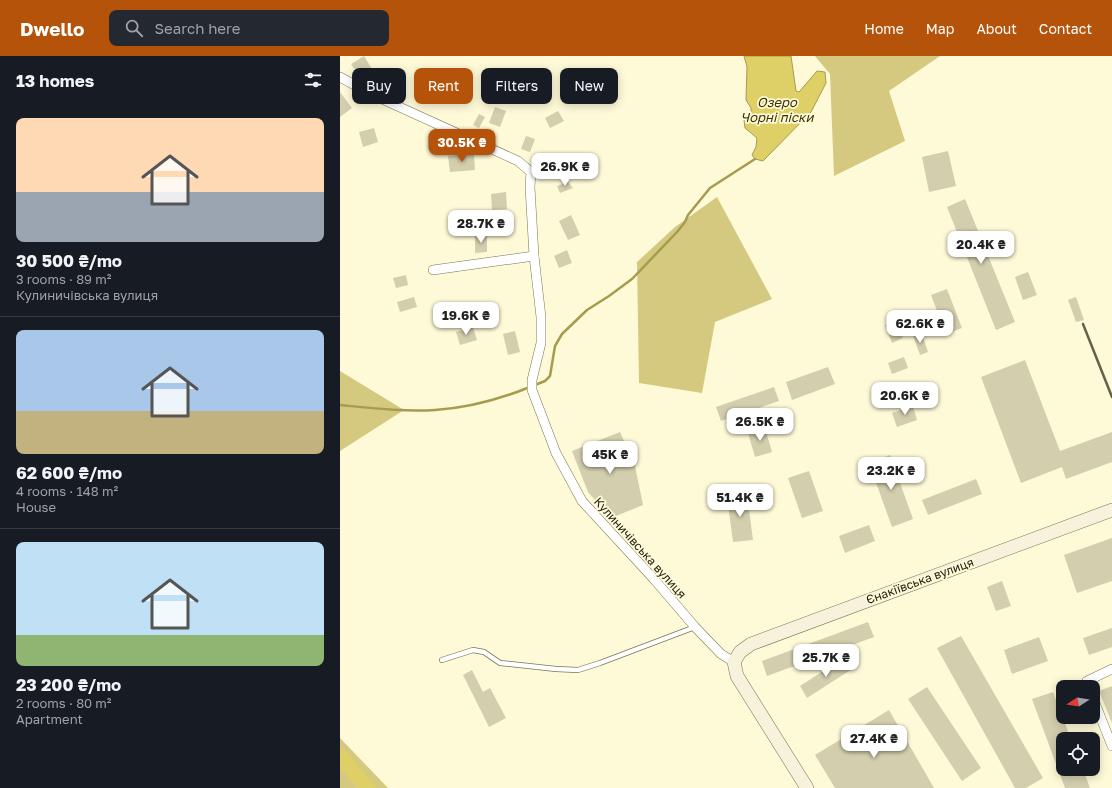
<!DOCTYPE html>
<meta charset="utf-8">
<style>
:root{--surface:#171b24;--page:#242831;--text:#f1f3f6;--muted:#9ea1a6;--line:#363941;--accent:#b45309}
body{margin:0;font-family:"Golos Text",sans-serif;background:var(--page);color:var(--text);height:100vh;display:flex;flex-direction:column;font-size:15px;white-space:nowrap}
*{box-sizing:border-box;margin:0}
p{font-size:13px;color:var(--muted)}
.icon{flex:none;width:22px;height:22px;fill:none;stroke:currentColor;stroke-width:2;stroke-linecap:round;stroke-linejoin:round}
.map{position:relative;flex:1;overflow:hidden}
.sheet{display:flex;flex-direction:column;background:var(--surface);width:340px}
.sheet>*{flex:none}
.guide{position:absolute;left:12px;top:12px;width:380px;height:36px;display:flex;gap:8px}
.needle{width:26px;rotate:258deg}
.fabs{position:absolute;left:716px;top:624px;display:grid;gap:8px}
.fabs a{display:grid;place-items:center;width:44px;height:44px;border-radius:8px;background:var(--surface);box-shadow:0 2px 10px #0003;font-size:20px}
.price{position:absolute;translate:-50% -34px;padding:0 9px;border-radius:8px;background:#fff;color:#222;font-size:13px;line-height:26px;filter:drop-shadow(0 1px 2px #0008)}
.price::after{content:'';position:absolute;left:50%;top:24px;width:12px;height:9px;margin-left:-6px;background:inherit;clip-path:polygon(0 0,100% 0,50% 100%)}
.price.on{background:var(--accent);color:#fff}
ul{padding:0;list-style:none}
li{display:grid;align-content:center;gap:8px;height:212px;padding:0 16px}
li+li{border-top:1px solid var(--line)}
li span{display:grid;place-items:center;height:124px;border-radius:8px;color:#555}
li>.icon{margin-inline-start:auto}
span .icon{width:72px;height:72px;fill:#fffc;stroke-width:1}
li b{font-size:17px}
h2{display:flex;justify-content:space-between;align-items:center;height:48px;padding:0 16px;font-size:17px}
.tag{padding:0 14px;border-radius:8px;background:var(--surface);box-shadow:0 2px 10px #0003;font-size:14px;line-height:36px}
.tag.on{background:var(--accent);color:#fff}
header{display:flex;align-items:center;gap:24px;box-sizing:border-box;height:56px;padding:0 20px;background:var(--accent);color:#fff}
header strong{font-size:19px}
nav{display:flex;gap:22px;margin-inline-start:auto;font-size:14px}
.search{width:280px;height:36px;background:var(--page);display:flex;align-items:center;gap:10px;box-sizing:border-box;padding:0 14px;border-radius:8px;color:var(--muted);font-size:15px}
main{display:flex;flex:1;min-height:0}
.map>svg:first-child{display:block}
.green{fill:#d5c980}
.water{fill:#dfcf67;stroke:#a79b4e}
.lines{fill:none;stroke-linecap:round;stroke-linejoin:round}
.stream{stroke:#a79b4e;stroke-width:2.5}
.river{stroke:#dfcf67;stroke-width:15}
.building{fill:#d3cead}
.lane-casing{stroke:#7a7556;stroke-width:6}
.street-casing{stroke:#7a7556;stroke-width:10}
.secondary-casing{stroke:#7a7556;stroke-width:14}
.lane{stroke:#fff;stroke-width:4.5}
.street{stroke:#fff;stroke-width:9}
.secondary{stroke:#f6f2db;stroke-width:13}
.rail{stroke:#63614d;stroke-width:2.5}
.labels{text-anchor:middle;stroke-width:3.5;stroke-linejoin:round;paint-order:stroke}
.street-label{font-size:12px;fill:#242215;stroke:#fef9d7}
.water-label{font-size:13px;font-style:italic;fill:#3a3305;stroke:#fef9d7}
</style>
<header>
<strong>Dwello</strong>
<div class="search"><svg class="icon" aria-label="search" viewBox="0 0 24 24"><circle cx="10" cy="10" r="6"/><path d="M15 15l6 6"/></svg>Search here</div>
<nav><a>Home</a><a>Map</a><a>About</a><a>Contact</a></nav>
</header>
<main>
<section class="sheet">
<h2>13 homes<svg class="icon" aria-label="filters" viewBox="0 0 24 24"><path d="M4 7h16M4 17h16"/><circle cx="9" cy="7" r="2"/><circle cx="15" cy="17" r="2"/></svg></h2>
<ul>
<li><span style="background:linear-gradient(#ffd9b3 60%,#9aa5b1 0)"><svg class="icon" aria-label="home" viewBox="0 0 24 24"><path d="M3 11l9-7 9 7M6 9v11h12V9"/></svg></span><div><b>30 500 ₴/mo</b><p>3 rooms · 89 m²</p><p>Кулиничівська вулиця</p></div></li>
<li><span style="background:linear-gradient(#a9c7e8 65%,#c2b280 0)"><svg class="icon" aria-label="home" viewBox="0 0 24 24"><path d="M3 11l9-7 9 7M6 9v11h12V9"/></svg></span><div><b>62 600 ₴/mo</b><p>4 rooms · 148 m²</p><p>House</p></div></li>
<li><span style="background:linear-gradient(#bfe0f5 75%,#8fb573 0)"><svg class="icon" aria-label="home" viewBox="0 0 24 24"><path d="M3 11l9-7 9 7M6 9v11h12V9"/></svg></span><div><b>23 200 ₴/mo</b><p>2 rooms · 80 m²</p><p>Apartment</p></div></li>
</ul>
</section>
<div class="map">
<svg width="772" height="732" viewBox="0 0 772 732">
<rect width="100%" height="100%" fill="#fef9d7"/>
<g class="green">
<polygon points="475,0 600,0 549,35 565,85 494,120 490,18"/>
<polygon points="377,141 432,243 375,266 362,337 299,327 297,206 335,171"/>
<polygon points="0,315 64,354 0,395"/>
<polygon points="0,682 48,732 0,732"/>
</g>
<polygon class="water" points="404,0 451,0 456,35 459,36 477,15 485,16 486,27 471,56 423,105 415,103 412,99 416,91 417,82 405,72 404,64 411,59 411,52 406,44 407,11"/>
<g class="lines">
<g class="stream">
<polyline points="195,329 205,325 210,320 215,290 222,278 247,254 269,240 292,223 337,176 345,166 348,159 370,132 415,103"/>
<path d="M0,349c31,3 64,7 95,5 33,-2 65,-11 95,-23"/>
</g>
<polyline class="river" points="0,700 20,724 28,732"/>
</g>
<g class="building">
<polygon points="24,0 32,13 20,21 11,8"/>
<polygon points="0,36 12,52 0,61"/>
<polygon points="155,51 166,55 160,71 149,67"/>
<polygon points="218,55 224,65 210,72 205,62"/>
<polygon points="139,58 145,61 139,72 133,69"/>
<polygon points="34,72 38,86 23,91 19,76"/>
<polygon points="186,80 195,83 190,96 181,93"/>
<polygon points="608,95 616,130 589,136 582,101"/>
<polygon points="134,98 135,114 110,116 108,100"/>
<polygon points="228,126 233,132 220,137 217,130"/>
<polygon points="166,136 167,153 152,154 151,138"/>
<polygon points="625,143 675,266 656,274 607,151"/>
<polygon points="231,159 240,179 228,184 219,165"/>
<polygon points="147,178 147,196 135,197 135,179"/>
<polygon points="227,194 232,207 219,212 214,200"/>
<polygon points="688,216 697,239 683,244 675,221"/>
<polygon points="66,219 68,229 56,232 53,222"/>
<polygon points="607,233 622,272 606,278 591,239"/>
<polygon points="74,241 77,251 60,256 57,246"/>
<polygon points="736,241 744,264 736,266 728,244"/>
<polygon points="556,265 563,282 552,287 545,269"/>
<polygon points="133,271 137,284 120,289 116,276"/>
<polygon points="175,275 180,296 168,299 163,278"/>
<polygon points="581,276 588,296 580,299 573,279"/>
<polygon points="564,301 568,312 552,318 548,307"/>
<polygon points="685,304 720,395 772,376 772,406 726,423 722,411 681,427 641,321"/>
<polygon points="488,311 495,328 452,344 446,326"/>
<polygon points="434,331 439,345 381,365 376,351"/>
<polygon points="573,350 577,364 557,371 552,357"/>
<polygon points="425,372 432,396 415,401 408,377"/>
<polygon points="280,376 295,410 303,449 271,462 248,436 232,395"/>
<polygon points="550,399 573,463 552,471 529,407"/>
<polygon points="469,415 483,455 462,462 448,422"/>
<polygon points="636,423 642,438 588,459 582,444"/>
<polygon points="407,439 413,484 393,486 387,441"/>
<polygon points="529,469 535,485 505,497 499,480"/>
<polygon points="772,482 772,525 737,537 724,499"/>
<polygon points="662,525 671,550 656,555 647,531"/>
<polygon points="528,566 534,581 427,620 422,605"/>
<polygon points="772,572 772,591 749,599 743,582"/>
<polygon points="621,580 703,722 686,732 675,732 597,592"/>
<polygon points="699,581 708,605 672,618 664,594"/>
<polygon points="505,601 512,613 467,642 460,630"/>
<polygon points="132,614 143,636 150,632 166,662 149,671 123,619"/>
<polygon points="772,630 772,667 759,635"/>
<polygon points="587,631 641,712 622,725 568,643"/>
<polygon points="713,636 731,683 723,683 723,713 743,713 750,732 725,732 692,643"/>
<polygon points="549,654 594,732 495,732 475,699"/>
</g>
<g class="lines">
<defs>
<polyline id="lane" points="102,604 133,594 144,596 160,607 216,613 238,614 260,607 355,571"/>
<g id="street">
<polyline points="0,21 31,38 178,105 191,116 190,131 194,200 201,261 201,287 192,324 192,334 216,397 242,445 313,522 355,571 381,598 394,606"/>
<polyline points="93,214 194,200"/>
<polyline points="749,631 747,625 772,613"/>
<polyline points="753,642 772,690"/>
</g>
<polyline id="secondary" points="467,732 397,620 394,606 400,596 411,588 772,454"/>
</defs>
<use href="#lane" class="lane-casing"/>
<use href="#street" class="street-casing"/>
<use href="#secondary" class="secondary-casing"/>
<use href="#lane" class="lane"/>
<use href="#street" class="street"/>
<use href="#secondary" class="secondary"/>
<polyline class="rail" points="743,268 772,341"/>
</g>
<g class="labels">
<g class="street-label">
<text transform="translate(300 492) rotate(48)" y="4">Кулиничівська вулиця</text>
<text transform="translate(580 525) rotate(-20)" y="4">Єнакіївська вулиця</text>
</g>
<g class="water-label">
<text x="437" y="51">Озеро<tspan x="437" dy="15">Чорні піски</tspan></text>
</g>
</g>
</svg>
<div class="fabs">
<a><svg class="needle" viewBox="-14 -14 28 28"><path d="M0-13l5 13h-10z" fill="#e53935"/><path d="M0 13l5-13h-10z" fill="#9ea1a6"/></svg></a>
<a><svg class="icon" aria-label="locate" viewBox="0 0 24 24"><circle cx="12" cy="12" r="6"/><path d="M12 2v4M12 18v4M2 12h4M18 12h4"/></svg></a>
</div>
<b class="price on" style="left:122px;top:107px">30.5K ₴</b>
<b class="price" style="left:225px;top:131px">26.9K ₴</b>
<b class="price" style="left:141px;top:188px">28.7K ₴</b>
<b class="price" style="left:641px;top:209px">20.4K ₴</b>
<b class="price" style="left:126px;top:280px">19.6K ₴</b>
<b class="price" style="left:580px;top:288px">62.6K ₴</b>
<b class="price" style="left:565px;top:360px">20.6K ₴</b>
<b class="price" style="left:420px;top:386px">26.5K ₴</b>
<b class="price" style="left:270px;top:419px">45K ₴</b>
<b class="price" style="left:551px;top:435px">23.2K ₴</b>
<b class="price" style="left:400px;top:462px">51.4K ₴</b>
<b class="price" style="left:486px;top:622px">25.7K ₴</b>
<b class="price" style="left:534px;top:703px">27.4K ₴</b>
<div class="guide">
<a class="tag">Buy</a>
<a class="tag on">Rent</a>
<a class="tag">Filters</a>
<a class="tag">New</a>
</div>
</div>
</main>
